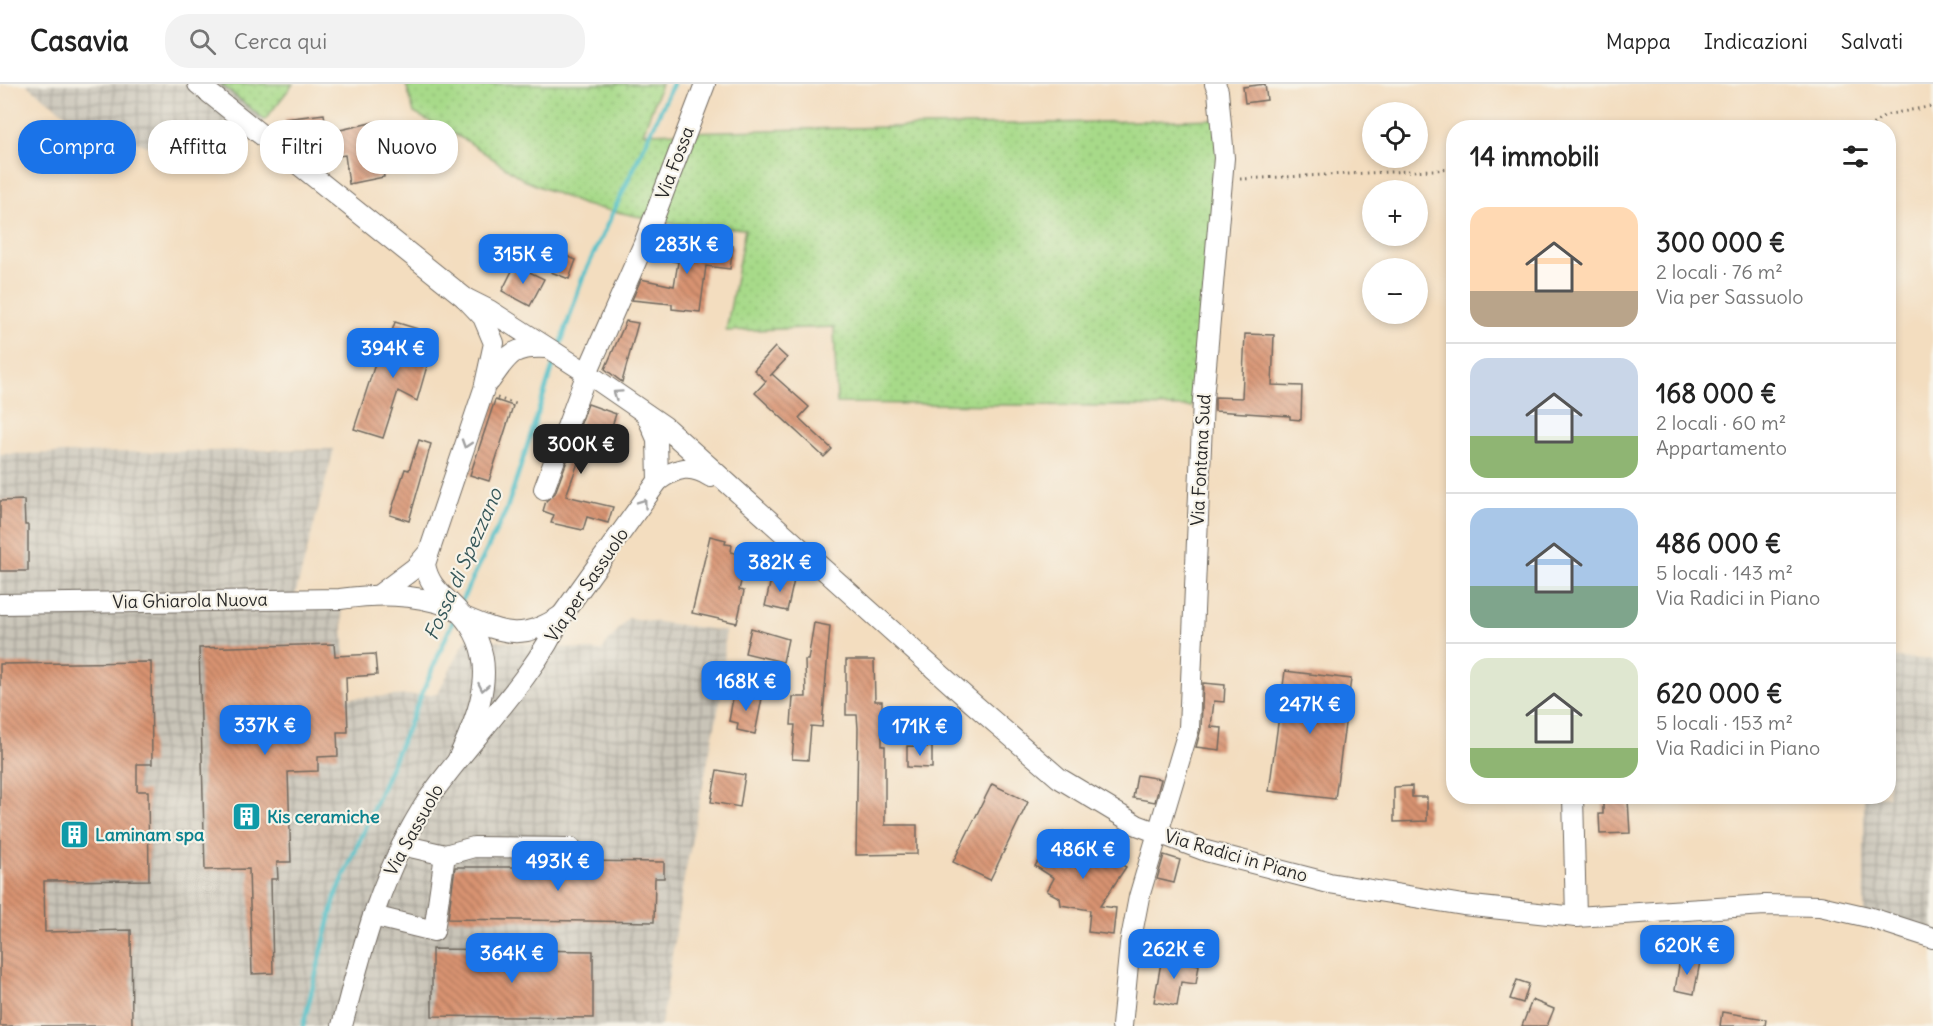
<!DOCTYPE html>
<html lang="it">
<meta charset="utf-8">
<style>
:root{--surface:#fff;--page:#f2f2f2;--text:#222;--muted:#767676;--line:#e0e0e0;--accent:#1a73e8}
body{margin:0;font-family:Delius,sans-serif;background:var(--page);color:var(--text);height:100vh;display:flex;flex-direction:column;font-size:22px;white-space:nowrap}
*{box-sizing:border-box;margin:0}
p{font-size:20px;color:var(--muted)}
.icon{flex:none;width:33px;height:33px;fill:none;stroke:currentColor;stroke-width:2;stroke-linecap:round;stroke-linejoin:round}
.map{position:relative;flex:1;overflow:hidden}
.drawer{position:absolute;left:1446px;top:36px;width:450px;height:684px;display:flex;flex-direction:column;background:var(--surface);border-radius:24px;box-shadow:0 3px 9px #0003}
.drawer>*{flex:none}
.top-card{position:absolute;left:18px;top:36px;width:570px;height:54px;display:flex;gap:12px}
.controls{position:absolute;left:1362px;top:18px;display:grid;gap:12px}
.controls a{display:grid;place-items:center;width:66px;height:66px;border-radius:50%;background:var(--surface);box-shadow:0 3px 9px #0003;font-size:30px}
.price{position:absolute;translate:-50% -51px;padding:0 14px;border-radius:12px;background:var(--accent);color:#fff;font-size:20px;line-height:39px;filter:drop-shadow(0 2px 3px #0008)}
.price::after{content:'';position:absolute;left:50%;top:36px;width:18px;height:14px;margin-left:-9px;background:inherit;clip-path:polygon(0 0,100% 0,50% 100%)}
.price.active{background:#222;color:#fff}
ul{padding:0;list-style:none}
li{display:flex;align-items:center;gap:18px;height:150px;padding:0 24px}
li+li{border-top:2px solid var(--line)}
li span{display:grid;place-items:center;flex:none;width:168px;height:120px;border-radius:18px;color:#555}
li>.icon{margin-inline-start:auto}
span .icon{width:72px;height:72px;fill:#fffc;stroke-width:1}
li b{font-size:26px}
h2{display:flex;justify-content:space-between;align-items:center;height:72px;padding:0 24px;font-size:26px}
.pill{padding:0 21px;border-radius:24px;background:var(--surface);box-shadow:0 3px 9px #0003;font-size:21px;line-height:54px}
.pill.active{background:var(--accent);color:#fff}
header{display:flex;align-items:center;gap:36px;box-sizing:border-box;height:84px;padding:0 30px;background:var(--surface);border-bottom:2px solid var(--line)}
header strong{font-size:28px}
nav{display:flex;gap:33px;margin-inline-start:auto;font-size:21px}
.search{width:420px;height:54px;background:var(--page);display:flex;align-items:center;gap:15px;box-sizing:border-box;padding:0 21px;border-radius:24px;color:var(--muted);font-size:22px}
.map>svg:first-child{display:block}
.industrial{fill:url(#industrial-grid)}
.grass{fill:url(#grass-dots);stroke:#69825a;stroke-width:1.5}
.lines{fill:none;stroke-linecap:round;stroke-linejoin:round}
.stream{stroke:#53c1c9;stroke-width:4.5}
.building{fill:url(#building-back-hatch)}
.minor-casing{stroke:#71695f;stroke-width:22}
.path{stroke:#71695f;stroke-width:3;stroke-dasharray:1.5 4.5;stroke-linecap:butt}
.minor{stroke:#fff;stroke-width:20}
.oneway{stroke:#a0a0a0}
.labels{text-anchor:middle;stroke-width:4.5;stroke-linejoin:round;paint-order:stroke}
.street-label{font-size:18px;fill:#2b2b2b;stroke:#f7f3e8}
.culture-label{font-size:18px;font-weight:bold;fill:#0d838f;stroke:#f7f3e8;text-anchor:start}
.water-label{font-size:20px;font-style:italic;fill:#37585a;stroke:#f7f3e8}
</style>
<header>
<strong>Casavia</strong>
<div class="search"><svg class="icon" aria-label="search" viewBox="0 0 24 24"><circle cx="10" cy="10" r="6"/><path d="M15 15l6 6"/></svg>Cerca qui</div>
<nav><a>Mappa</a><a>Indicazioni</a><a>Salvati</a></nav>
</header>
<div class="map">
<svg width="1933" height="942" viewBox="0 0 1933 942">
<defs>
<pattern id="industrial-grid" width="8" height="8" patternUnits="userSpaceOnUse" patternTransform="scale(1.5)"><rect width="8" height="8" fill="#c9c4b8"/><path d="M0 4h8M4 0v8" fill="none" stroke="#a39f96"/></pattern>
<pattern id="grass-dots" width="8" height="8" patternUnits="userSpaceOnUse" patternTransform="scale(1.5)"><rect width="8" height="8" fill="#a7da89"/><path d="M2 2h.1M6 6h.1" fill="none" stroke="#90bb76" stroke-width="1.8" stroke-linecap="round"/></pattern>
<pattern id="building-back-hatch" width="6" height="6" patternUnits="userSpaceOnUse" patternTransform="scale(1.5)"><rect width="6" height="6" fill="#d89371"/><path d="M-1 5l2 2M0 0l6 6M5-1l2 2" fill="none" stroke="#af785d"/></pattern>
</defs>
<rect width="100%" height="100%" fill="#f7f3e8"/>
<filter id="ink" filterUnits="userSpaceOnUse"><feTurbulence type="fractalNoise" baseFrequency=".0167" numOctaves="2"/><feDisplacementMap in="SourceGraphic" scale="12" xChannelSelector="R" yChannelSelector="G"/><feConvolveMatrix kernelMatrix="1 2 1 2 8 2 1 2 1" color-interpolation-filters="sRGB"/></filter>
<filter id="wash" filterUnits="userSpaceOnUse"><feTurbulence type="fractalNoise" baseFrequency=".008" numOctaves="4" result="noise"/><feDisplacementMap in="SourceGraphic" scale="24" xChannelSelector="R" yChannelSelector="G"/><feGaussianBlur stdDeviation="1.35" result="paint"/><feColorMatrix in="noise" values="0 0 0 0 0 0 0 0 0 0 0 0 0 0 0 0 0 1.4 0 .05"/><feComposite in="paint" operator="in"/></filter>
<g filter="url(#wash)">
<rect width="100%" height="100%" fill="#f3ddbf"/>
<g class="industrial">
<polygon points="26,0 221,0 265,36 245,61 209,82 77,39"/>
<polygon points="334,365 294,516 341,516 348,614 437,610 467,554 601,567 628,534 725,547 724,597 683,800 661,942 0,942 0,370"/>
<polygon points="1889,574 1933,575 1933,862 1864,838 1864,713 1888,712"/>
</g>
<g class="grass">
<polygon points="221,0 293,0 265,36"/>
<polygon points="406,0 661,0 643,49 1220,35 1224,77 1192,323 837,319 834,243 726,247 745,145 674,140 584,121 524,96 467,57 414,29"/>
</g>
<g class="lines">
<g class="stream">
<polyline points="559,265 582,195 673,0"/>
<polyline points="459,522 506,427 555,276"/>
<polyline points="303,942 335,814 455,532"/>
</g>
</g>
<g id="blocks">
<g class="building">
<polygon points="1265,0 1267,16 1245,19 1243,3"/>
<polygon points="324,30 327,49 375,38 384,93 349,100 345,71 312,76 295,63 307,44 287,46 285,35"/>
<polygon points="675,154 733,162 730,185 706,182 700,228 672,225 672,220 632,216 641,195 674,202 678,178 672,177"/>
<polygon points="559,169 576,176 569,195 551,188"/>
<polygon points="515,181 544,195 530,222 502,207"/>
<polygon points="626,237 638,239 622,298 605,285"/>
<polygon points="395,238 418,245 415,254 431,268 417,317 398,307 383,354 354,345 375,280 381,281"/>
<polygon points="1245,250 1274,251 1272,301 1302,302 1301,336 1290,335 1290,332 1215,327 1215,313 1242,314"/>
<polygon points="775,263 787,274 770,292 772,290 809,323 799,334 832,365 824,373 755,309 766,297 754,286"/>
<polygon points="495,316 513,322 489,397 470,391"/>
<polygon points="588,320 616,330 606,360 587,354 566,412 613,423 608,439 587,433 583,446 551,439 554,431 543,427 546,417 555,409"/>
<polygon points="419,356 431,360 409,437 390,431 405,385 409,386"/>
<polygon points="24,416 25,441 28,441 28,487 0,487 0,417"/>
<polygon points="710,452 726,456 725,460 732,461 731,468 747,472 739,506 744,507 737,539 692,529"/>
<polygon points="772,491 794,496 787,527 765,522"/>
<polygon points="814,539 830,542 822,643 811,642 808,676 792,675 795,641 791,641 793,613 806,613 805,576 808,576"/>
<polygon points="751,544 788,555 783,578 745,569"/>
<polygon points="334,560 335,572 375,570 377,591 346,593 348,648 337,648 338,672 318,673 318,687 288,688 291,778 277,778 278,795 271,795 273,889 252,890 249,785 205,786 199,564"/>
<polygon points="846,576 874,576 875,617 882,617 882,662 885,662 885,741 917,741 917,770 856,771 858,644 857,631 846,631"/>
<polygon points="151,578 152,680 137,680 137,707 148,707 149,796 44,797 45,848 131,846 132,942 0,942 0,580"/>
<polygon points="1285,587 1351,595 1335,715 1269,707"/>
<polygon points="1203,599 1225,601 1224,618 1214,617 1211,643 1222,644 1220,666 1196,663 1201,645"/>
<polygon points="734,608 762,614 755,650 737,646 738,639 729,637"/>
<polygon points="907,662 932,663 932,684 907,683"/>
<polygon points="717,686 745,691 740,723 711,718"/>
<polygon points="1137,691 1161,695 1155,718 1133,714"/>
<polygon points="992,700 1028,718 990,796 953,778"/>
<polygon points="1412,702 1412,713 1427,713 1427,737 1394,738 1394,703"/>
<polygon points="1628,716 1630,749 1600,750 1599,730 1603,730 1603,717"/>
<polygon points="1064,748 1126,783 1100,822 1116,824 1113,851 1088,848 1090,826 1061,821 1060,814 1047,807 1054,794 1035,782 1046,764 1052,768"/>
<polygon points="1164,771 1180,776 1174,799 1157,795"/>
<polygon points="575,777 664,778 664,794 655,794 654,838 448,835 455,783 575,783"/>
<polygon points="432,865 593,867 593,934 432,932"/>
<polygon points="1162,873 1199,881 1196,900 1181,898 1177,922 1154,918"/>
<polygon points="1680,875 1700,878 1694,910 1675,906"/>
<polygon points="1517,896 1529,900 1523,919 1510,915"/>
<polygon points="1532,916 1554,925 1547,942 1522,942"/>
<polygon points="1722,928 1766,935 1765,942 1720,942"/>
</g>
</g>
</g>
<g filter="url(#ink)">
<use href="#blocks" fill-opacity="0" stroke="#71695f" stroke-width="1.5"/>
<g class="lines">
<defs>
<g id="minor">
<path d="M198,0l267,214 18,19 11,26 -10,46 -59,175c4,24 19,31 34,48 44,46 21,98 -1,147"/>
<polyline points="465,214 489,226 587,289 664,342 969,616 1059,694 1137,741 1206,767 1329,799 1463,821 1576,833 1765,821 1820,822 1868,833 1933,854"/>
<path d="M490,297c19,-27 22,-35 57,-33"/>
<polyline points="646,330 657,355 658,397"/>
<polyline points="544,405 587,289 645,157 705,0"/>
<polyline points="380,510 416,483 427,470"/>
<path d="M0,520l340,-5c38,-5 72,-6 108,7"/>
<path d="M464,533c40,17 60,24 98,-2"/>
<polyline points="1573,712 1576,833"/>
<polyline points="402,761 445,771 474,763 571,764"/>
<polyline points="373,832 434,847 445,771"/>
<path d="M342,942c20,-79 41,-159 87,-228 41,-59 105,-119 133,-183l96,-134c19,-14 33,-17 53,-4"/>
<polyline points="1122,942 1130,860 1139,813 1189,644 1203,316 1224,74 1218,7 1215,0"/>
</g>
</defs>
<use href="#minor" class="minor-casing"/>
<g class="path">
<polyline points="1868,44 1885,31 1933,22"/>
<polyline points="1240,95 1454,85"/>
<polyline points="497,314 516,320"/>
</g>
<use href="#minor" class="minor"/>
</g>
<defs><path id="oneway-chevron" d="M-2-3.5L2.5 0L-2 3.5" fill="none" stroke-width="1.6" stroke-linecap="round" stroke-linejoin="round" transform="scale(1.5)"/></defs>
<g class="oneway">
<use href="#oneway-chevron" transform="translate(617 310) rotate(-145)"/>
<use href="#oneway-chevron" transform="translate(466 360) rotate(108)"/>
<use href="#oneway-chevron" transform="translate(643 419) rotate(-55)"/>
<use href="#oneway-chevron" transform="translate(483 603) rotate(101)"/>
</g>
</g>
<defs>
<symbol id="building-square" viewBox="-11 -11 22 22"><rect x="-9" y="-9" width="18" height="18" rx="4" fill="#0f9aa8" stroke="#f7f3e8"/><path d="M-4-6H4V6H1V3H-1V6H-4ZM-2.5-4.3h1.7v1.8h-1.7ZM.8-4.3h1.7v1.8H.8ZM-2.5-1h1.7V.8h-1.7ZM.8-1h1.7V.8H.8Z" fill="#fff"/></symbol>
</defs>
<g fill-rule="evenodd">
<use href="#building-square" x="230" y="716" width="33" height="33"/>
<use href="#building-square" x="58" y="734" width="33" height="33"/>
</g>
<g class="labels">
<g class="street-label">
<text transform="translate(675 79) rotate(-69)" y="6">Via Fossa</text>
<text transform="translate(1201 376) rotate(-87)" y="6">Via Fontana Sud</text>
<text transform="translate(587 501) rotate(-56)" y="6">Via per Sassuolo</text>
<text transform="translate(190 517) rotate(-1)" y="6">Via Ghiarola Nuova</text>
<text transform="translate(414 746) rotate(-61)" y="6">Via Sassuolo</text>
<text transform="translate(1236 772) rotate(16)" y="6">Via Radici in Piano</text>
</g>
<g class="culture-label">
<text x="267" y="739">Kis ceramiche</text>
<text x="95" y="757">Laminam spa</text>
</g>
<g class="water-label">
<text transform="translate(463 480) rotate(-66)" y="7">Fossa di Spezzano</text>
</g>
</g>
</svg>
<div class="controls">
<a><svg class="icon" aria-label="locate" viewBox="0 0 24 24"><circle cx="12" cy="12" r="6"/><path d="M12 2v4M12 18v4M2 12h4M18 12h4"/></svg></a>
<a>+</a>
<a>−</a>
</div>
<b class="price" style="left:687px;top:191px">283K €</b>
<b class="price" style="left:523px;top:201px">315K €</b>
<b class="price" style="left:393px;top:295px">394K €</b>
<b class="price active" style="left:581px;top:391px">300K €</b>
<b class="price" style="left:780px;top:509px">382K €</b>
<b class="price" style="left:746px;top:628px">168K €</b>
<b class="price" style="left:1310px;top:651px">247K €</b>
<b class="price" style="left:265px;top:672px">337K €</b>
<b class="price" style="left:920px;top:673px">171K €</b>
<b class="price" style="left:1083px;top:796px">486K €</b>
<b class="price" style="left:558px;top:808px">493K €</b>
<b class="price" style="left:1687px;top:892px">620K €</b>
<b class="price" style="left:1174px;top:896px">262K €</b>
<b class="price" style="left:512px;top:900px">364K €</b>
<div class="top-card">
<a class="pill active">Compra</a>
<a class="pill">Affitta</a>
<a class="pill">Filtri</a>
<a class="pill">Nuovo</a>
</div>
<section class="drawer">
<h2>14 immobili<svg class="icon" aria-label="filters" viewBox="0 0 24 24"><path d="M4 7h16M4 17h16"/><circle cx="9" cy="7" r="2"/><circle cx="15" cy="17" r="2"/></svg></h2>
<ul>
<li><span style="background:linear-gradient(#ffd9b3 70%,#b9a48a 0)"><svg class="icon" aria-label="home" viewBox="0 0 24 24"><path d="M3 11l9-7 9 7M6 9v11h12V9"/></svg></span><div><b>300 000 €</b><p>2 locali · 76 m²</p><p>Via per Sassuolo</p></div></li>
<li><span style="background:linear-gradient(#c9d6e8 65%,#8fb573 0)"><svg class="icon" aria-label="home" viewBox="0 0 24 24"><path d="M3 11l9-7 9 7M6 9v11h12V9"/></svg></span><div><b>168 000 €</b><p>2 locali · 60 m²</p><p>Appartamento</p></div></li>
<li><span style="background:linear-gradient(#a9c7e8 65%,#7fa58c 0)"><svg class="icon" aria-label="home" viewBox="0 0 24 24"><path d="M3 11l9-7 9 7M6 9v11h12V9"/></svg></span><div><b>486 000 €</b><p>5 locali · 143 m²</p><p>Via Radici in Piano</p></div></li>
<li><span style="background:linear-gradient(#dfe7d0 75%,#8fb573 0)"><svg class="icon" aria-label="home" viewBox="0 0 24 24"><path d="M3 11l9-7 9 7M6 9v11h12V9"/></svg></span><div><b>620 000 €</b><p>5 locali · 153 m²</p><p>Via Radici in Piano</p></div></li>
</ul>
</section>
</div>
